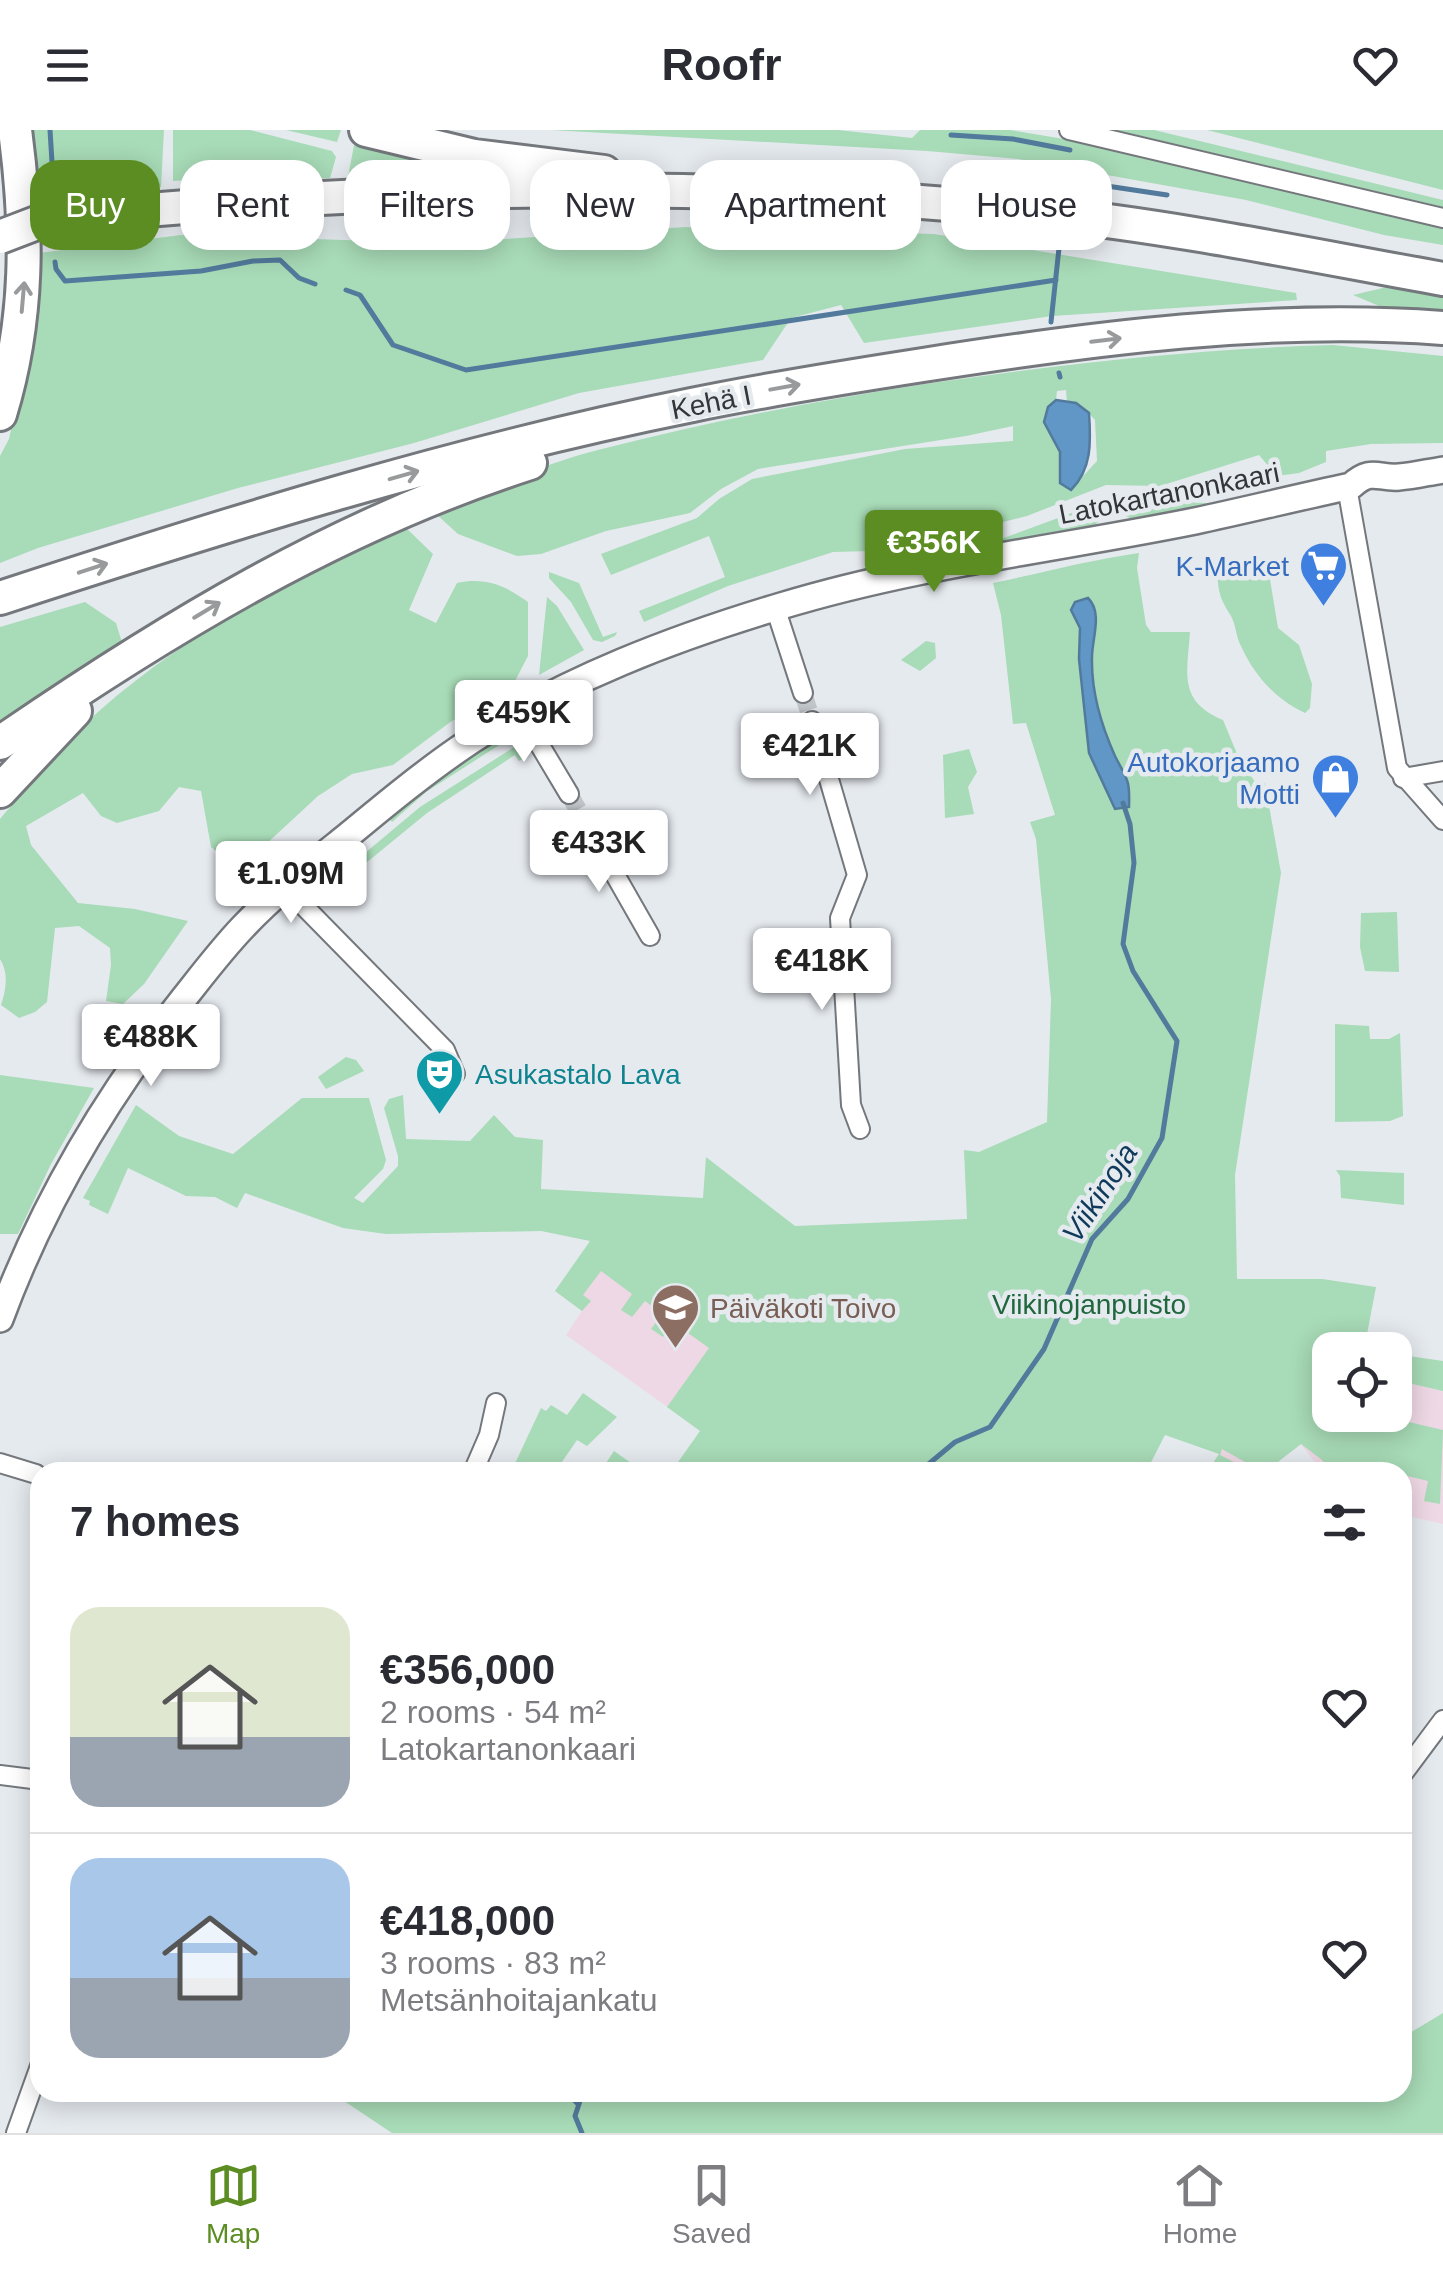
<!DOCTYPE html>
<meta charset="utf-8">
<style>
:root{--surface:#fff;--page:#f7f7f7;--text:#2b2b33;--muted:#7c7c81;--line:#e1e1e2;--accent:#5c8d22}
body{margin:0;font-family:Helvetica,sans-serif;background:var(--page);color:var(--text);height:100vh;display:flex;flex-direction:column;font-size:38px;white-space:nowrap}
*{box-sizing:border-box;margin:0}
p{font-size:32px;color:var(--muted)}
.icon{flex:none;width:55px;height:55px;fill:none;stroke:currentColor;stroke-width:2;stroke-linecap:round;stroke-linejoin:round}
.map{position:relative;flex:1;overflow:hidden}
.side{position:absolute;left:30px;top:1332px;width:1382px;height:640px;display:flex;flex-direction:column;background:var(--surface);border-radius:30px;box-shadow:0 5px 25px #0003}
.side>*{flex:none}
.guide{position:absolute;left:30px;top:30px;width:1385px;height:90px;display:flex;gap:20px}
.fabs{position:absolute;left:1312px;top:1202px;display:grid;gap:20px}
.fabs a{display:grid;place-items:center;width:100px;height:100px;border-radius:20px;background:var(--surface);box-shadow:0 5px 25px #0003;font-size:50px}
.price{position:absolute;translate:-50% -85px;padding:0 22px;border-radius:10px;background:#fff;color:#222;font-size:32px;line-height:65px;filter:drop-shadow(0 2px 5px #0008)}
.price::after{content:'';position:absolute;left:50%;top:60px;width:30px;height:22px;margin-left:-15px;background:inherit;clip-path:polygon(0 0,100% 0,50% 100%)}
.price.current{background:var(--accent);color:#fff}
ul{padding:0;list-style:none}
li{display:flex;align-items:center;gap:30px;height:250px;padding:0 40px}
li+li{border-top:2px solid var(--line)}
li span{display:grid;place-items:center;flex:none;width:280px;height:200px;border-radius:30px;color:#555}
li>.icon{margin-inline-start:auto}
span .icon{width:120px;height:120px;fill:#fffc;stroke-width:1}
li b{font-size:42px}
h2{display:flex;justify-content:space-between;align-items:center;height:120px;padding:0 40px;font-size:42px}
.pill{padding:0 35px;border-radius:30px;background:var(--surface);box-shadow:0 5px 25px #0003;font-size:35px;line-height:90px}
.pill.current{background:var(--accent);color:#fff}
header{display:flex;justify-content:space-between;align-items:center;height:130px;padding:0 40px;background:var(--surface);font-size:45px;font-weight:800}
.tabs{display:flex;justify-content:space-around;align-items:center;height:140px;border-top:2px solid var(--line);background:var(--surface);font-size:28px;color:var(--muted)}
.tabs a{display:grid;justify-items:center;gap:5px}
.tabs .current{color:var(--accent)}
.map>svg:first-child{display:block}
.education{fill:#efd8e5}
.green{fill:#a8dbb7;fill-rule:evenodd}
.water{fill:#6097c7;stroke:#527a9c;stroke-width:2.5}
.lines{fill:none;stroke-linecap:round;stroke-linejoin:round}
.stream{stroke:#527a9c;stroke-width:5}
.street-tunnel{stroke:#c1c6ca;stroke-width:18;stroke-dasharray:18 9;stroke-linecap:butt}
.street-casing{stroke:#74787d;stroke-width:22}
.secondary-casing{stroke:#74787d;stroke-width:30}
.highway-casing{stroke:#74787d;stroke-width:38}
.street{stroke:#fff;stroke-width:18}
.secondary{stroke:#fff;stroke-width:25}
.highway{stroke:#fff;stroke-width:32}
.highway-bridge-casing{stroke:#74787d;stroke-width:38;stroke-linecap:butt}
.highway-bridge{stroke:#fff;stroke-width:32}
.oneway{stroke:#999a9b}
.labels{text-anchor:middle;stroke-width:9;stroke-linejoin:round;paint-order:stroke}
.street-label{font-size:28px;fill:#333537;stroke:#e5eaef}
.shop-label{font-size:28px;fill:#366cbe;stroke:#e5eaef;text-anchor:end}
.culture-label{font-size:28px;fill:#0d838f;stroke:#e5eaef;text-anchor:start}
.park-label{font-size:28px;fill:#1f673d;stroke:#e5eaef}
.education-label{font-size:28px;fill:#785e54;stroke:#e5eaef;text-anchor:start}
.water-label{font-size:30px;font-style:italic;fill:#103a5b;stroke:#e5eaef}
</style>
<header><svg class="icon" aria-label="menu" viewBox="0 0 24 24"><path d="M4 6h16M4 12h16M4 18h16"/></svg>Roofr<svg class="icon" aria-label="heart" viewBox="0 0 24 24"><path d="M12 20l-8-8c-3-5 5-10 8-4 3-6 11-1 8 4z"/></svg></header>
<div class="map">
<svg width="1443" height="2003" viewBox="0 0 1443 2003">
<rect width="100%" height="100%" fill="#e5eaef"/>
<g class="education">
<polygon points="591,1111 748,1143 700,1300 566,1205 582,1181 555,1161"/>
<polygon points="1257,1245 1330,1285 1395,1285 1395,1250 1443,1261 1443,1394 1403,1385 1402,1342 1322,1342 1301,1314 1265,1342 1254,1342 1219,1325"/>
</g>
<g class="green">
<polygon points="26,0 164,0 161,57 34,72"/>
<polygon points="173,0 250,0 332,21 336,27 330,48 270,51 269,45 173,51"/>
<polygon points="286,0 341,0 337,12"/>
<polygon points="551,0 838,0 912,8 920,0 1010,0 1076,11 1443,97 1443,115 1384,105 1246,70 1018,29 927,21"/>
<polygon points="1115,0 1154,0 1443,70 1443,77"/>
<polygon points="1207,0 1443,0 1443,60"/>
<polygon points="355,10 507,44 348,47"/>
<polygon points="686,97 934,104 1296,163 1297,170 1052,186 864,213 841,175 791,188 763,230 579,263 414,313 238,358 38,418 0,433 0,326 9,309 21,254 39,123 181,105 444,113"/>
<polygon points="1387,157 1443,167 1443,187 1391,181 1353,165"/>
<path d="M1333,215l110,11v87l-72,1 -45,7v11l-27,11 -22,3 -18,-21 -99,31 -54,-1 -79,31 -60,15 -95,20 -39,1 -105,34 -84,36 -5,-11 86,-34 -16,-41 -98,39 -10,-21 96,-36 22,-19 33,-20 153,-30 108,-8v-15l-47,10 -208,33 -37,20 -31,24 -84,18 -65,23 -24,2 -59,-22 -22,-20c52,-24 106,-50 162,-64 108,-28 217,-49 327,-66 136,-20 271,-35 408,-39zM1066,260l1,13 16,4 12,13 2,41 -24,26 -13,-4v-31l-16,-30 4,-15 8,-7 1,-9z"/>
<polygon points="1129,370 1206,373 1211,376 1135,391 1117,381 1121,371"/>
<polygon points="1096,374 1105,385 1092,398 1003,415 1001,409"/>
<path d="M402,394l31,30 -24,56 27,13 21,-40c29,-6 47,2 71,19v54l-13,25 -66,42 -56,42 -41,9 -34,22 -79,73 -28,-22 -10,-56 -22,-4 -20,24 -42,12 -16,-7 -18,-23 -57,33 5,19 47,58 57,6 53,12 -44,63 -21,20 -17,-3 5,-36 -1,-17 -31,-22 -24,2 -8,74 -12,10 -16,6 -18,-13c5,-15 8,-32 -1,-46v-140c31,-37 62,-75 98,-107 90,-80 197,-134 304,-188z"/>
<path d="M1139,423l-2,15 9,57 5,7h39c-3,42 -12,69 33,88l15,36 19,29 8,-2 16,90 -46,302 2,104h85l54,8 -12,63h-34v65h49l64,15 -3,74 -16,-3 4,-20 -25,-6 -1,-3h-70l-10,-12 -21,-16 -27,21 -4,-3 -11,8 -37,-21 -2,6 34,17h-47l12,-18 -54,-19 -19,37h-475l29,-41 -33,-24 42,-59 -35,-25 -11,14 -12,-8 11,-15 -17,-13 -13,16 -11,-7 11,-16 -31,-23 -18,24 8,6 -9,10 -27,-20 35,-50 -49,-10 -155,3 -43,-6 -98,-35 -8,15 -22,-11 -29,-1 -58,-28 -20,46 -19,-9 1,-4 -7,-3 53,-93 43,31 54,18 69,-56h67l17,62 -3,9 -29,29 9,5 35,-37v-10l-14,-48 5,-9 14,-4 3,44 64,2 24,-26 21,22 28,3 -2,49 162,9 3,-41 89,69 172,-7 -3,-69 15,2 68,-30 4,-123 -15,-160 -6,-17 25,-7 -29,-92 -13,1 -12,-109 -8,-32c49,-10 96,-23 146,-30z"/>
<path d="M1268,437l10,61 21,17 13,39 -2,24 -5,5c-29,-13 -51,-38 -64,-67 -5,-9 -5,-21 -10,-30 -11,-18 -12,-21 -14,-43z"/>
<polygon points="549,442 579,453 603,507 617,502 615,506 602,512 593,510 571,472 549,448"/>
<polygon points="547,467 557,476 584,520 539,545"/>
<polygon points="85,472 116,493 124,519 0,596 0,497"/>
<polygon points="926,511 935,513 936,528 920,541 901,530"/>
<polygon points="502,604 507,610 426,662 392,692 389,688 413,663"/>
<polygon points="516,616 523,629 519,631 515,625 427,683 333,760 341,771 335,775 322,759 420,677"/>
<polygon points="969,619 977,642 968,657 974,684 945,688 943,625"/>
<polygon points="1397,782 1399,842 1365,841 1360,817 1361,783"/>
<polygon points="1335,894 1369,896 1370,909 1389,909 1400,903 1403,986 1390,991 1335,992"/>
<polygon points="346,927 356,930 364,941 326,959 318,947"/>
<polygon points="0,945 94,958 51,1034 18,1104 0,1104"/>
<polygon points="1336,1040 1404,1043 1404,1075 1341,1068 1340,1046"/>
<polygon points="1395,1224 1443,1231 1443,1261 1395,1250"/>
<polygon points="583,1263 617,1287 587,1316 577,1310 555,1342 511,1342 541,1278 546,1281 551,1275 567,1285"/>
<polygon points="614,1321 644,1342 600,1342"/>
<polygon points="1443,1883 1443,2003 392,2003 332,1963 1402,1962 1403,1907"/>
</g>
<g class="water">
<path d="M1056,270l20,3 13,10c2,29 3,56 -18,77l-11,-7v-31l-16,-30 4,-15z"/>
<path d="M1088,468c15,15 4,40 4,59 -1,35 9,68 23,99 12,24 15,22 14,51l-14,2 -26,-56 -10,-94 1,-31 -9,-18 4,-8z"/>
</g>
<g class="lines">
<g class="stream">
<polyline points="50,0 53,48"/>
<polyline points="951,5 1013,9 1070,20"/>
<polyline points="1067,50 1167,65"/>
<polyline points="55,132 56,139 65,151 201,141 253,131 280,130 299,148 315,154"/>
<polyline points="346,160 360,165 393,215 466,240 1056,150"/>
<polyline points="1051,192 1060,109"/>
<polyline points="1059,243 1060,247"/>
<polyline points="707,1342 719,1342"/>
<polyline points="919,1342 955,1312 990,1297 1044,1219 1092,1109 1128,1069 1162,1008 1177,911 1133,841 1123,814 1134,733 1130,694 1123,673"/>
<polyline points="566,1962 578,1974"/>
<polyline points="582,2003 575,1986 583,1962"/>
</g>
<g class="street-tunnel">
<polyline points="803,563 812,591"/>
<polyline points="569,664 585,692"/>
</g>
<defs>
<g id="street">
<polyline points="1069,0 1443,88"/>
<polyline points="1347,357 1397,638 1443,690"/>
<polyline points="775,477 803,563"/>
<polyline points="520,582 569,664"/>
<polyline points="812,591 857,745 840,788 851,975 860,999"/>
<polyline points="1403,648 1443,641"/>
<polyline points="585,692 650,806"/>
<polyline points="285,757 445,920 455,944"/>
<polyline points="0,1333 36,1344"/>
<polyline points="473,1342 489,1305 496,1273"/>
<polyline points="0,1645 40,1650"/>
<polyline points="1402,1645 1443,1590"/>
<polyline points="16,2003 40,1936"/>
</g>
<path id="secondary" d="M0,1189c43,-117 107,-223 184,-321 19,-24 38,-49 59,-71 31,-33 67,-61 102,-89 41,-34 82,-68 127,-98 94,-61 202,-102 309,-134 135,-41 275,-57 414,-85 52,-11 104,-24 156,-35 21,-19 27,-7 48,-9 15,-1 30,-5 44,-7"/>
<g id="highway">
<polyline points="366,0 474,26 604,42"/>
<path d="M47,89c330,-32 663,-42 994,-6 135,14 268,42 402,66"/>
<path d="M0,284c29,-95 28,-186 15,-284"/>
<path d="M0,468c227,-74 457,-146 692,-193 77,-16 154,-28 231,-40 171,-27 347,-50 520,-37"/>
<path d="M0,613c166,-114 337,-218 530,-280"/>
<polyline points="0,661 75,581"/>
</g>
</defs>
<use href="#street" class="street-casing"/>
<use href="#secondary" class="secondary-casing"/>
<use href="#highway" class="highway-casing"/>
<use href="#street" class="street"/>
<use href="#secondary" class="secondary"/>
<use href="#highway" class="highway"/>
<defs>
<polyline id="highway-bridge" points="0,107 47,89"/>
</defs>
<use href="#highway-bridge" class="highway-bridge-casing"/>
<use href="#highway-bridge" class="highway-bridge"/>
</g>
<defs><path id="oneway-shaft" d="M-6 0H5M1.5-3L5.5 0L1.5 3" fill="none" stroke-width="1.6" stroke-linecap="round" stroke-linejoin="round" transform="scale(2.5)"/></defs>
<g class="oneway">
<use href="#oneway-shaft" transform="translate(23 167) rotate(-85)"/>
<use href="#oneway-shaft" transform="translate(1106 210) rotate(-7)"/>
<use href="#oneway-shaft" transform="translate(785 257) rotate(-10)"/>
<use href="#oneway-shaft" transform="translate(404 345) rotate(-16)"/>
<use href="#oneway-shaft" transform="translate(93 438) rotate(-18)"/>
<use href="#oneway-shaft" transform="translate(207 480) rotate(-31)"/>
</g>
<defs>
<symbol id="supermarket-pin" viewBox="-11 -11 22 30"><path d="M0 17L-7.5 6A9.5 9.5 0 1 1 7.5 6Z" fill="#3f7fe0" stroke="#e5eaef"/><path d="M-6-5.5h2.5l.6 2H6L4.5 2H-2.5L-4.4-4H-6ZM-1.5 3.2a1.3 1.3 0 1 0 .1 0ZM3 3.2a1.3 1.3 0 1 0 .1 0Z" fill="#fff"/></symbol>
<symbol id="shop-pin" viewBox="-11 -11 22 30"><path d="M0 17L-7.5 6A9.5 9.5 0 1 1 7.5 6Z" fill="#3f7fe0" stroke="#e5eaef"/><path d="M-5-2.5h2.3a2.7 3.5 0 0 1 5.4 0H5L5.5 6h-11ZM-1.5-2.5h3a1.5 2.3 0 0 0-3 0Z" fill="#fff"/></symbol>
<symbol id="theatre-pin" viewBox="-11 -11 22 30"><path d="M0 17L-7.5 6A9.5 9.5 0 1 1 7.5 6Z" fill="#0f9aa8" stroke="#e5eaef"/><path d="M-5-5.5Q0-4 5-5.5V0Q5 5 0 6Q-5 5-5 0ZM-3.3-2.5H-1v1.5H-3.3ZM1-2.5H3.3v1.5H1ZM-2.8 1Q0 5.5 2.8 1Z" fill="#fff"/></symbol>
<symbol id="school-pin" viewBox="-11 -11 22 30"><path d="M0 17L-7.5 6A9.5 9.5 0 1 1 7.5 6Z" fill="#8d6e63" stroke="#e5eaef"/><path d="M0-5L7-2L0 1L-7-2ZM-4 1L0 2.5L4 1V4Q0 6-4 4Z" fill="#fff"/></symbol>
</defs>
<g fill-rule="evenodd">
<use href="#supermarket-pin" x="1296" y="408" width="55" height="75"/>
<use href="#shop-pin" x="1308" y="620" width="55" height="75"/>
<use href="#theatre-pin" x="412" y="916" width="55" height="75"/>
<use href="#school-pin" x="648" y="1150" width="55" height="75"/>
</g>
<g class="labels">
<g class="street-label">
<text transform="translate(711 272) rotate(-11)" y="10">Kehä I</text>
<text transform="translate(1169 363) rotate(-11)" y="10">Latokartanonkaari</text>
</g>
<g class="shop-label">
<text x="1289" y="446">K-Market</text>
<text x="1300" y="642">Autokorjaamo<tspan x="1300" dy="32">Motti</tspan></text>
</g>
<g class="culture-label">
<text x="475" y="954">Asukastalo Lava</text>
</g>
<g class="park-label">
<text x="1089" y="1184">Viikinojanpuisto</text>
</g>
<g class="education-label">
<text x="710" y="1188">Päiväkoti Toivo</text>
</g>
<g class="water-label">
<text transform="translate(1100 1063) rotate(-57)" y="10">Viikinoja</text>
</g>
</g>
</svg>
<div class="fabs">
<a><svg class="icon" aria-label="locate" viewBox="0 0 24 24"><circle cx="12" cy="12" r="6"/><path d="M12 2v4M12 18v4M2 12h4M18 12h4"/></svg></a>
</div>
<b class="price current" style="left:934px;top:465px">€356K</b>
<b class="price" style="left:524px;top:635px">€459K</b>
<b class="price" style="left:810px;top:668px">€421K</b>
<b class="price" style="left:599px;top:765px">€433K</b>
<b class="price" style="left:291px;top:796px">€1.09M</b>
<b class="price" style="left:822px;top:883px">€418K</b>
<b class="price" style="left:151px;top:959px">€488K</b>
<div class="guide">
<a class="pill current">Buy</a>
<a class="pill">Rent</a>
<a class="pill">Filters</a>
<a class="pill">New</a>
<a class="pill">Apartment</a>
<a class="pill">House</a>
</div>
<section class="side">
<h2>7 homes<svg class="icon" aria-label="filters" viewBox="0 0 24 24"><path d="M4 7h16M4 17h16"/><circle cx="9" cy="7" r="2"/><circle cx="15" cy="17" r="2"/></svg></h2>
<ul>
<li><span style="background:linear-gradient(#dfe7d0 65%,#9aa5b1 0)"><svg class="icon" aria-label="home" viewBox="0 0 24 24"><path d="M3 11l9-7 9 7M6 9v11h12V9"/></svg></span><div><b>€356,000</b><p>2 rooms · 54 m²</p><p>Latokartanonkaari</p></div><svg class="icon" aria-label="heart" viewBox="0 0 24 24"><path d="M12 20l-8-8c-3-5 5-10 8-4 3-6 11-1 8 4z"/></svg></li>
<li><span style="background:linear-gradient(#a9c7e8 60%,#9aa5b1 0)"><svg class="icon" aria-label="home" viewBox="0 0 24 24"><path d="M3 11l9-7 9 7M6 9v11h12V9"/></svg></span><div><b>€418,000</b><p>3 rooms · 83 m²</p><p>Metsänhoitajankatu</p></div><svg class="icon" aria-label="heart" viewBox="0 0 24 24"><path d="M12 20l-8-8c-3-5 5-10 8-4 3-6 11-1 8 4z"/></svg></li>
</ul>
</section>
</div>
<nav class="tabs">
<a class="current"><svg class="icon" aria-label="map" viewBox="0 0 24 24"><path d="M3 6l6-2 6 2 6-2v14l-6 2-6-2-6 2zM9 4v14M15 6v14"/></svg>Map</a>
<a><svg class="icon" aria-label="saved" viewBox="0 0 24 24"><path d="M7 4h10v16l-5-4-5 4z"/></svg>Saved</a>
<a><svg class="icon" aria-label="home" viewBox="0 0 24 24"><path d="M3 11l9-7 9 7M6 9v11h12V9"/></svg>Home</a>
</nav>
